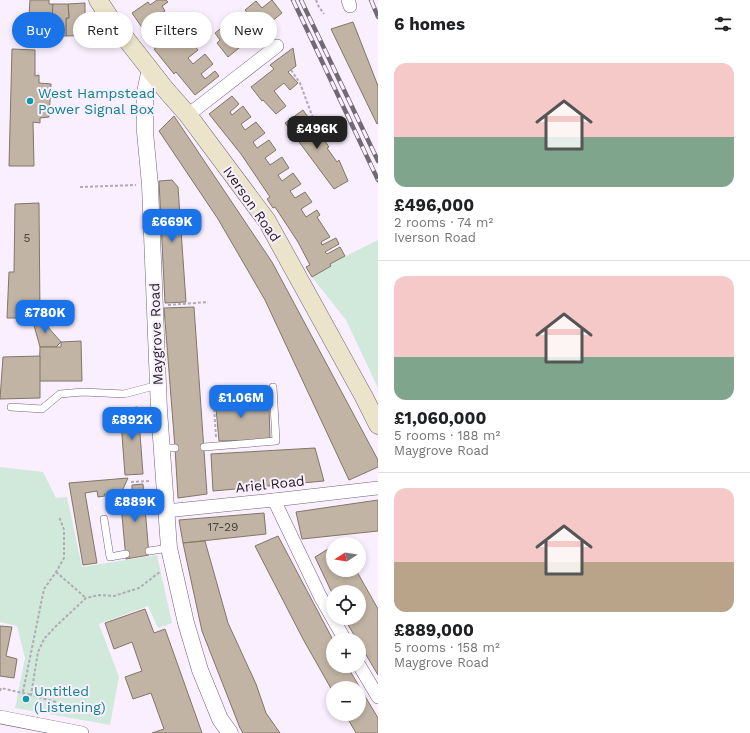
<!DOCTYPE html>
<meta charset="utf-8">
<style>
:root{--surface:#fff;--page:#f6f6f6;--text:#202124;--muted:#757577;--line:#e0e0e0;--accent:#1a73e8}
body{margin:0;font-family:"Work Sans",sans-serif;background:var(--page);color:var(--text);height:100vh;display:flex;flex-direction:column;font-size:15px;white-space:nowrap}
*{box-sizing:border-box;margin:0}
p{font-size:13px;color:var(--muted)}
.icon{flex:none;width:22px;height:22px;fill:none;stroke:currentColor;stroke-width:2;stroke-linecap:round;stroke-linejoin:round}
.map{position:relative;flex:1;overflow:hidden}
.drawer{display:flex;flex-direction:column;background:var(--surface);width:372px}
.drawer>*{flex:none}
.top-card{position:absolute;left:12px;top:12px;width:306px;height:36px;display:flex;gap:8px}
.needle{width:26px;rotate:258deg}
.fabs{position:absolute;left:326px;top:537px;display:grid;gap:8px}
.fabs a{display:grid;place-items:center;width:40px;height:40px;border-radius:50%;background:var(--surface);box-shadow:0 2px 6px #0003;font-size:20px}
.price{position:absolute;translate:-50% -34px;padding:0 9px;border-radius:8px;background:var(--accent);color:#fff;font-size:13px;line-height:26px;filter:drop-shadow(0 1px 2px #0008)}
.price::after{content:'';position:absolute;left:50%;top:24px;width:12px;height:9px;margin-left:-6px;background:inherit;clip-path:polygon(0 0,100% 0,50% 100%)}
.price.selected{background:#222;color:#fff}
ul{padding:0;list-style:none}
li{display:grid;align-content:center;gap:8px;height:212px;padding:0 16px}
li+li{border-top:1px solid var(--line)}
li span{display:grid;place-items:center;height:124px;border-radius:12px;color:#555}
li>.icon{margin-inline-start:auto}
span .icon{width:72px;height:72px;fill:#fffc;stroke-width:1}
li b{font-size:17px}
h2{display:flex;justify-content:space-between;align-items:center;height:48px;padding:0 16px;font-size:17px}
.tag{padding:0 14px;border-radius:18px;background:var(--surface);box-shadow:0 2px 6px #0003;font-size:14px;line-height:36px}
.tag.selected{background:var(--accent);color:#fff}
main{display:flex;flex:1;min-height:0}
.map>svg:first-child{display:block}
.green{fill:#d0e9da}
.building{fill:#c2b4a4;stroke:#827666}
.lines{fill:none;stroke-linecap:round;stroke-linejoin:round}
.service-casing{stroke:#706575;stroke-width:8}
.minor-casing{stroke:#706575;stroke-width:14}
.tertiary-casing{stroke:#706575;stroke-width:17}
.secondary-casing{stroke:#706575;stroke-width:19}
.path{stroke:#b2aab6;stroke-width:2;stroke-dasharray:3 2;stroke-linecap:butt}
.service{stroke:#fff;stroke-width:7}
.minor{stroke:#fff;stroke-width:13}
.tertiary{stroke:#fff;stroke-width:16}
.secondary{stroke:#ebe3ca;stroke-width:18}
.rail-casing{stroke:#706a73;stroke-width:4.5}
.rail{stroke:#f9effe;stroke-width:3;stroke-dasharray:9;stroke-linecap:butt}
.culture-dot{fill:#0f9aa8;stroke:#f9effe;stroke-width:1.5}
.labels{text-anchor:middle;stroke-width:4;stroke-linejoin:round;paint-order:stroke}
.number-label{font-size:12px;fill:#484242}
.culture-label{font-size:14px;fill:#0d838f;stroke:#f9effe;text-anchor:start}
.street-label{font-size:14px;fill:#201c22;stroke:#f9effe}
</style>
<main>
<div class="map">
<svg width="378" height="733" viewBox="0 0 378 733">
<rect width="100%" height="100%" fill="#f9effe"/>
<g class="green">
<polygon points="378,240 378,388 346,320 312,277 331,266 330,264"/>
<polygon points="0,467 43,472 56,498 67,497 82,567 157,555 172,623 158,628 148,606 99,624 119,677 110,725 15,708 25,658 17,626 0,622"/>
</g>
<g class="building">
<polygon points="30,0 49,0 49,4 53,4 51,35 28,32"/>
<polygon points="157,0 166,0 168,2 162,6 165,11 157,16 162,23 170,17 178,27 169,34 172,38 182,30 187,37 177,45 180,48 190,40 198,50 188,58 193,64 205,54 213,64 201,74 205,79 215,71 219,76 195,95 176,72 174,74 154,49 156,48 132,13 148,2 150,5"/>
<polygon points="272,0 282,13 228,57 217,43 220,40 215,33 224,26 230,34 236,29 230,22 240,13 247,21 252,18 245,10 256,1 262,8"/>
<polygon points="85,3 85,16 91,15 96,35 66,36 66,18 69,18 68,4"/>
<polygon points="53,4 68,4 69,18 66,18 66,36 58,36 51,35"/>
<polygon points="353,22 378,86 378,123 377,124 331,29"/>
<polygon points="293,48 296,66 288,72 298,83 290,90 284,83 274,91 286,106 276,114 263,100 262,101 251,87 274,69 270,65"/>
<polygon points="12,49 35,50 35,76 39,75 39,83 51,84 49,117 40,118 40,123 33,122 34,166 9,166"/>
<polygon points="232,96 239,104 230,112 232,115 243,106 251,117 241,124 245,130 256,122 265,133 253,142 257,148 269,140 276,150 265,158 270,165 282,157 289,168 278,175 282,181 293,173 301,184 290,191 295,198 305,192 312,202 301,209 306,217 317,210 320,215 317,217 330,237 321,242 322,245 336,238 339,244 325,252 327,254 340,247 345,256 330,264 331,266 312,277 306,267 310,265 298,242 275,207 273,208 267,199 270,197 241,154 209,114"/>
<polygon points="303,110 310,120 307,122 319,138 322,137 329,147 327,148 337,162 339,160 348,181 334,189 285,123"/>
<polygon points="174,116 272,262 378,460 378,467 349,480 265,300 218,219 159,131"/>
<polygon points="172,180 178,187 186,302 165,303 159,181"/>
<polygon points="39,203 40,318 7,318 9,272 14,272 15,204"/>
<polygon points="194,307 207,494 178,498 175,448 164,308"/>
<polygon points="32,318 40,318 61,342 56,347 40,347"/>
<polygon points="81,341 82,381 39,381 40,347 61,347 61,342"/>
<polygon points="40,356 40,398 0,399 3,357"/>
<polygon points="249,391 250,408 269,408 270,440 219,441 215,398 228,397 228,392"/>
<polygon points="138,407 143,474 125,475 120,409"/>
<polygon points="315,448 324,481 213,491 211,454"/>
<polygon points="128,478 123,489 118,493 104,494 105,496 98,497 97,491 85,493 97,563 83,565 69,483"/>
<polygon points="143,484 149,555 126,559 120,494 132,493 132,485"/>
<polygon points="378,500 378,531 302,539 296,512"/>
<polygon points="264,513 266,534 183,543 179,520"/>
<polygon points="278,536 333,640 333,666 347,666 378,718 378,733 356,733 345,714 359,714 359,688 333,688 333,692 303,639 255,546"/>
<polygon points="205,541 228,623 256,684 266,713 280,733 243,733 240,728 202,631 183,543"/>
<polygon points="333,546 333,570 356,570 378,609 378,675 359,643 359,640 357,640 344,618 359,618 359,592 333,592 333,595 315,557"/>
<polygon points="145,609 154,633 165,629 202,733 152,733 164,729 151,693 133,699 125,677 142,671 132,642 114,649 105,623"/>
<polygon points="0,626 12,627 6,656 17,659 14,678 0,676"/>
</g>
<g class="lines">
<defs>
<g id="service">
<polyline points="11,407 42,409 60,394 83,392 124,394 158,385"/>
<polyline points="204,447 276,441 273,387"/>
<polyline points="162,448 175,448"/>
<polyline points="104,519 110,557 126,554"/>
<polyline points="149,551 169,548"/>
</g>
<g id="minor">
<polyline points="348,0 350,6"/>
<polyline points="188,115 277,46"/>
<polyline points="274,500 320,596 345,640"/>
<polyline points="166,511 274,500 378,488"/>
<polyline points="359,665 378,697"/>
<polyline points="0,717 82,733"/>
</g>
<polyline id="tertiary" points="150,69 145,92 145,132 150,185 159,410 169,548 186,623 200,670 220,719 230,733"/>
<polyline id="secondary" points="98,0 112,21 166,90 188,115 267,221 364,397 378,425"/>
</defs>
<use href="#service" class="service-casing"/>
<use href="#minor" class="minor-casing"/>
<use href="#tertiary" class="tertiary-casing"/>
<use href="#secondary" class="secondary-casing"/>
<g class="path">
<polyline points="316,0 319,7 324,14"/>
<polyline points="291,70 300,83 317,129"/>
<polyline points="80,187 136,185"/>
<polyline points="168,305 208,302"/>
<polyline points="216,437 213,391 265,387"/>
<polyline points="131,482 151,481"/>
<polyline points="56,572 86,598"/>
<polyline points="0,691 1,688 31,695"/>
<polyline points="23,692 44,589 56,572 64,558 64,530 59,516"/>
<polyline points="56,702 31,695 38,652 44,639 55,627 86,598 99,595 114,596 139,588 161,571"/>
</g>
<use href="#service" class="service"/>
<use href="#minor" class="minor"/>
<use href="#tertiary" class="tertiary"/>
<use href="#secondary" class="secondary"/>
<defs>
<g id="rail">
<polyline points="293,0 378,180"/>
<polyline points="301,0 378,161"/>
<polyline points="371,0 378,17"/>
</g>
</defs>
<use href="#rail" class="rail-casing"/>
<use href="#rail" class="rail"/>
</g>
<g class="culture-dot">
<circle cx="30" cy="101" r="4"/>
<circle cx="26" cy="699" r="4"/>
</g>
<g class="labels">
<g class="number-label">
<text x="27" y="242">5</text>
<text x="223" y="531">17-29</text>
</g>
<g class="culture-label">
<text x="38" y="98">West Hampstead<tspan x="38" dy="16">Power Signal Box</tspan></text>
<text x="34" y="696">Untitled<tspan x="34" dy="16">(Listening)</tspan></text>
</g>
<g class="street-label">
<text transform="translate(252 204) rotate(55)" y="5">Iverson Road</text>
<text transform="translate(156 334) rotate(-92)" y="5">Maygrove Road</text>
<text transform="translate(270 484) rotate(-6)" y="5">Ariel Road</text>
</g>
</g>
</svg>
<div class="fabs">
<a><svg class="needle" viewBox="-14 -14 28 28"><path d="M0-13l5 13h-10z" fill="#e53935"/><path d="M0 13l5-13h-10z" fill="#757577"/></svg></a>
<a><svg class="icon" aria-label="locate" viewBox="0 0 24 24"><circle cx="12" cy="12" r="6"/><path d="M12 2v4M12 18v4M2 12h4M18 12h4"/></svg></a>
<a>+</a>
<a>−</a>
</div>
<b class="price selected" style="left:317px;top:150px">£496K</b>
<b class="price" style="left:172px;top:243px">£669K</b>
<b class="price" style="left:45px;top:334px">£780K</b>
<b class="price" style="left:241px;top:419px">£1.06M</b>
<b class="price" style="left:132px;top:441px">£892K</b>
<b class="price" style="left:135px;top:523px">£889K</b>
<div class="top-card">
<a class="tag selected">Buy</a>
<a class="tag">Rent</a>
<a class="tag">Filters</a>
<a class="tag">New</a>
</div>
</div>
<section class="drawer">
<h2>6 homes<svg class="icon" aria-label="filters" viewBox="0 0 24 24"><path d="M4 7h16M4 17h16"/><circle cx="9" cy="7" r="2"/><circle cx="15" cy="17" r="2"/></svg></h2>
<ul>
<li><span style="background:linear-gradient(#f6c9c9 60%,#7fa58c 0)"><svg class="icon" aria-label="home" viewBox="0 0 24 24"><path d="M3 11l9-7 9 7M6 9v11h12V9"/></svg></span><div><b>£496,000</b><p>2 rooms · 74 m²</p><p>Iverson Road</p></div></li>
<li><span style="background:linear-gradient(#f6c9c9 65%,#7fa58c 0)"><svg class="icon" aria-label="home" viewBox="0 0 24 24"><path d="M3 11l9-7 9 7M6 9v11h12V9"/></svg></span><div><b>£1,060,000</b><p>5 rooms · 188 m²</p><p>Maygrove Road</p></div></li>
<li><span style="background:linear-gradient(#f6c9c9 60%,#b9a48a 0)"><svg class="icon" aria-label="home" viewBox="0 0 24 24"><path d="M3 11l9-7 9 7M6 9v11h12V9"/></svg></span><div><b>£889,000</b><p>5 rooms · 158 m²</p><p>Maygrove Road</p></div></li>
</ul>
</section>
</main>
